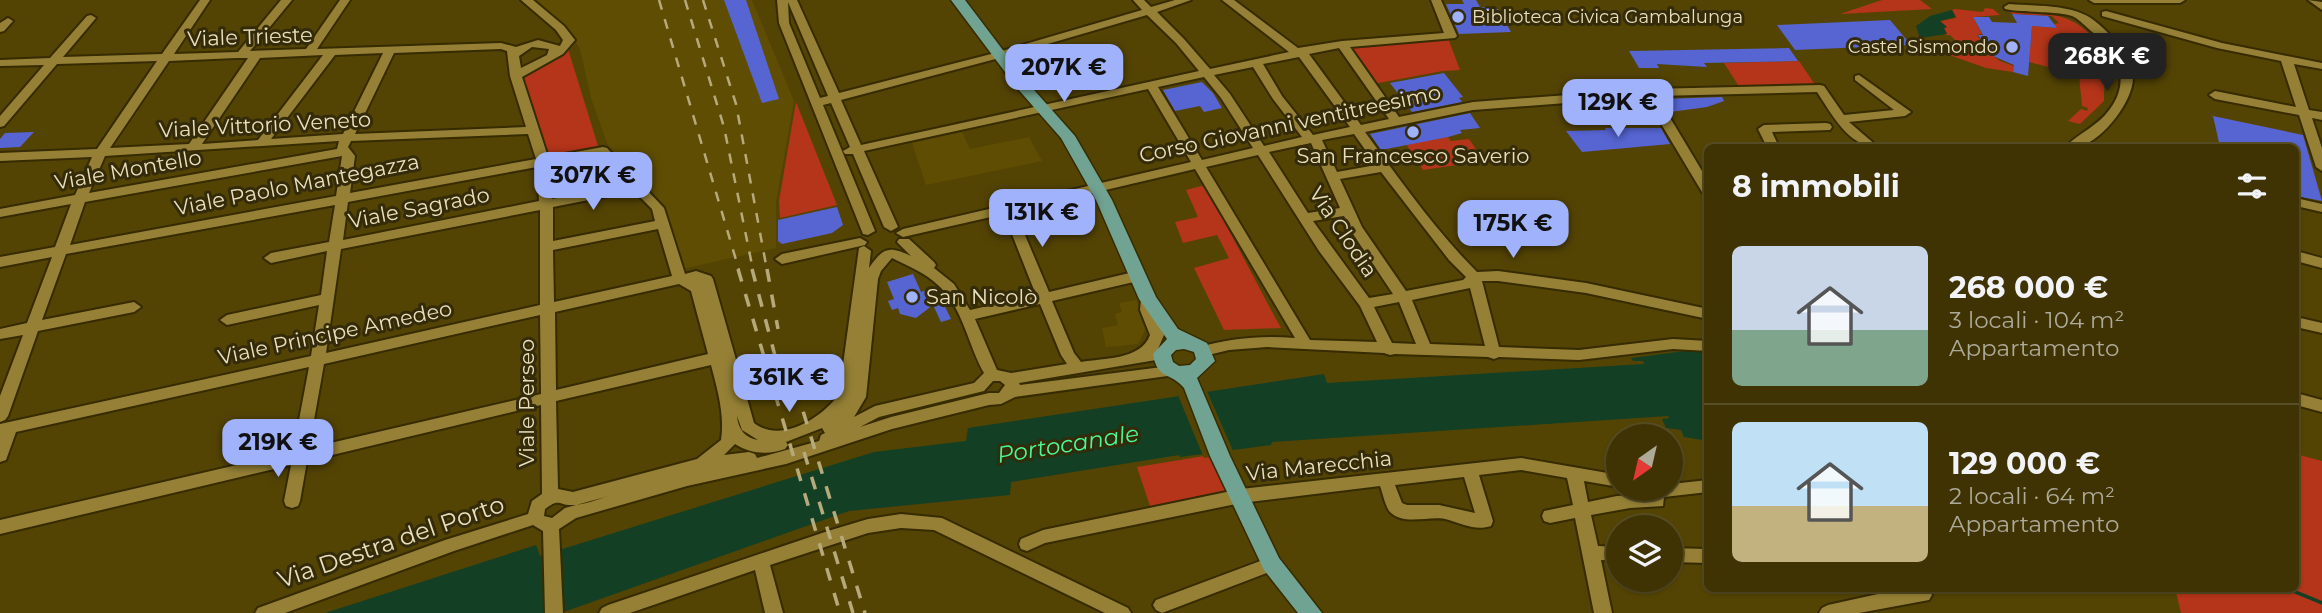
<!DOCTYPE html>
<html lang="it">
<meta charset="utf-8">
<style>
:root{--surface:#3f3303;--page:#4a3f12;--text:#f1f3f6;--muted:#adaa9a;--line:#584e25;--accent:#a1b2fd}
body{margin:0;font-family:Montserrat,sans-serif;background:var(--page);color:var(--text);height:100vh;display:flex;flex-direction:column;font-size:26px;white-space:nowrap}
*{box-sizing:border-box;margin:0}
p{font-size:23px;color:var(--muted)}
.icon{flex:none;width:38px;height:38px;fill:none;stroke:currentColor;stroke-width:2;stroke-linecap:round;stroke-linejoin:round}
.map{position:relative;flex:1;overflow:hidden}
.panel{position:absolute;left:1704px;top:144px;width:595px;height:448px;display:flex;flex-direction:column;background:var(--surface);border-radius:10px;box-shadow:0 2px 5px #0004,0 0 0 2px var(--line)}
.panel>*{flex:none}
.needle{width:46px;rotate:214deg}
.tools{position:absolute;left:1606px;top:424px;display:grid;gap:14px}
.tools a{display:grid;place-items:center;width:77px;height:77px;border-radius:50%;background:var(--surface);box-shadow:0 2px 5px #0004,0 0 0 2px var(--line);font-size:35px}
.price{position:absolute;translate:-50% -60px;padding:0 16px;border-radius:14px;background:var(--accent);color:#111;font-size:23px;line-height:46px;filter:drop-shadow(0 2px 4px #0008)}
.price::after{content:'';position:absolute;left:50%;top:42px;width:21px;height:16px;margin-left:-10px;background:inherit;clip-path:polygon(0 0,100% 0,50% 100%)}
.price.selected{background:#222;color:#fff}
ul{padding:0;list-style:none}
li{display:flex;align-items:center;gap:21px;height:175px;padding:0 28px}
li+li{border-top:2px solid var(--line)}
li span{display:grid;place-items:center;flex:none;width:196px;height:140px;border-radius:10px;color:#555}
li>.icon{margin-inline-start:auto}
span .icon{width:84px;height:84px;fill:#fffc;stroke-width:1}
li b{font-size:30px}
h2{display:flex;justify-content:space-between;align-items:center;height:84px;padding:0 28px;font-size:30px}
.map>svg:first-child{display:block}
.built{fill:#5e4d02}
.green{fill:#b43519}
.water{fill:#133f24}
.pier{fill:#544404}
.lines{fill:none;stroke-linecap:round;stroke-linejoin:round}
.stream{stroke:#133f24;stroke-width:3.5}
.building{fill:#5665d2}
.minor-tunnel{stroke:#6a5b1f;stroke-width:12;stroke-dasharray:12 6;stroke-linecap:butt}
.minor-casing{stroke:#362b01;stroke-width:4}
.major-casing{stroke:#362b01;stroke-width:3}
.minor{fill:#958035;fill-rule:evenodd}
.major{fill:#71a392;fill-rule:evenodd}
.rail-far1{stroke:#b6aa7c;stroke-width:2.5;stroke-dasharray:10 10;stroke-linecap:butt}
.rail{stroke:#b6aa7c;stroke-width:3.5;stroke-dasharray:13 13;stroke-linecap:butt}
.poi-dot{fill:#a1b2fd;stroke:#342b0b;stroke-width:2.5}
.labels{text-anchor:middle;stroke-width:6;stroke-linejoin:round;paint-order:stroke}
.far-poi-label{font-size:18px;fill:#eadfbb;stroke:#342b0b;text-anchor:start}
.street-label{font-size:21px;fill:#eadfbb;stroke:#342b0b}
.poi-label{font-size:21px;fill:#eadfbb;stroke:#342b0b}
.water-label{font-size:23px;font-style:italic;fill:#49f996;stroke:#342b0b}
.near-street-label{font-size:24px;fill:#eadfbb;stroke:#342b0b}
</style>
<div class="map">
<svg width="2322" height="613" viewBox="0 0 2322 613">
<rect width="100%" height="100%" fill="#544404"/>
<g class="built">
<polygon points="532,0 752,0 794,101 776,202 776,248 682,269 660,205 611,154 591,98 580,49 564,25"/>
<polygon points="962,132 970,149 1029,137 1042,161 926,185 912,143"/>
<polygon points="1136,300 1148,325 1138,344 1106,347 1102,328 1118,325 1115,314 1122,312 1119,303"/>
</g>
<g class="green">
<polygon points="1882,0 1920,0 1932,9 1840,14"/>
<polygon points="1985,8 1993,9 2000,15 1973,17 1982,34 1977,35 1982,42 1991,43 1991,50 1988,52 2000,61 2014,66 2013,72 1986,68 1949,55 1952,51 1948,49 1949,42 1956,41 1950,35 1943,35 1947,34 1944,28 1947,27 1940,21 1956,18 1952,10 1955,9 1983,12"/>
<path d="M2010,11c33,2 65,1 86,31 7,10 13,15 14,29l-6,4v26l-24,23 -12,-3 13,-12 6,2 1,-3 -6,-2 -3,-31 -50,-13 3,-36 24,2 -2,-4 5,-1 -7,-7 -40,-2z"/>
<polygon points="1448,38 1460,70 1443,71 1373,84 1347,45"/>
<polygon points="568,49 599,149 546,158 520,77 528,69"/>
<polygon points="1799,61 1816,86 1740,88 1724,63"/>
<polygon points="796,102 837,205 780,218 779,201"/>
<polygon points="1448,137 1451,141 1469,139 1484,161 1423,170 1406,144"/>
<polygon points="1205,185 1270,308 1281,328 1224,330 1194,268 1229,258 1217,235 1183,243 1175,222 1198,217 1186,190"/>
<polygon points="2296,454 2322,461 2322,613 2181,613 2176,592 2157,588 2296,588"/>
<polygon points="1210,455 1229,495 1152,512 1137,467"/>
</g>
<g class="water">
<polygon points="1952,10 1956,17 1940,21 1947,27 1944,28 1947,34 1920,38 1916,26 1930,16"/>
<polygon points="1685,351 1708,352 1708,441 1684,437 1681,430 1666,428 1662,419 1669,418 1668,416 1272,442 1271,445 1180,457 1179,455 1011,482 1010,495 849,511 561,613 325,613 536,545 540,556 874,452 966,441 968,428 1324,374 1327,383 1644,364 1643,361 1633,361 1631,358"/>
</g>
<polygon class="pier" points="1206,389 1234,453 1204,458 1177,393"/>
<g class="lines">
<polyline class="stream" points="2286,588 2322,603"/>
</g>
<g class="building">
<polygon points="724,0 746,0 779,99 762,103"/>
<polygon points="1462,0 1476,0 1480,7 1498,9 1511,32 1459,34 1446,4 1464,4"/>
<polygon points="2012,14 2048,16 2057,28 2032,26 2028,76 2013,72 2014,65 1993,56 1978,35 1983,35 1973,17 1989,17 1992,22 2017,23"/>
<polygon points="1890,20 1911,45 1795,50 1777,25"/>
<polygon points="1789,48 1798,61 1704,63 1707,67 1657,64 1659,68 1639,68 1629,51"/>
<polygon points="1444,73 1463,97 1459,98 1462,102 1412,112 1390,83"/>
<polygon points="1202,82 1213,93 1222,108 1204,112 1200,106 1175,111 1163,90"/>
<polygon points="1722,97 1724,101 1707,107 1670,112 1662,99"/>
<polygon points="1470,113 1480,128 1460,130 1462,133 1448,137 1381,150 1370,134"/>
<polygon points="2213,116 2303,135 2322,201 2296,196 2296,147 2220,147"/>
<polygon points="1605,128 1661,128 1670,144 1582,152 1566,131 1606,130"/>
<polygon points="34,132 20,147 0,148 0,139 5,133"/>
<polygon points="837,207 843,225 832,233 782,244 778,241 778,220"/>
<polygon points="913,274 921,292 927,290 931,299 940,296 951,319 941,322 933,305 916,318 900,314 898,308 892,310 888,301 894,299 887,282"/>
</g>
<g class="lines">
<polyline class="minor-tunnel" points="1702,169 1708,169"/>
<defs>
<g id="minor">
<path d="M200,0h10l-36,54 64,-2 43,-52h11l-42,51 56,-2 34,-49h10l-33,49 184,-6 15,4 22,-7 22,6 3,-6 -7,-10 -35,-30h12l31,26 11,14 -12,14 -41,23 26,80 55,-10 4,1 57,60 21,66 11,-3 15,5 2,3 41,144c27,21 68,-5 85,-29l20,-146 5,-2 7,5 -2,17c14,-20 19,-23 42,-12l-14,-14 2,-3h10l25,23 2,3 -2,3 20,16 16,26 66,-15 -32,-81 -101,23 -7,-4 7,-4 288,-67 -43,-73 -284,62 34,76 -7,4 -7,-4 -31,-73h-8l-2,-3 7,-4 -19,-44 -8,2 52,126 -7,4 -5,-1 -84,-211 -2,-23h20l42,93 156,-40 147,-43 -9,-10h11l7,7 24,-7h16l-34,12 27,27 26,30 79,-17 -67,-52h12l64,48 44,-7 102,-8 -13,-33h10l16,36 -2,2 -105,9 49,70 74,-15 176,-13 171,-4 4,1 20,29 50,-5 -39,-30v-4l4,-1 52,37 -6,4 -56,6 29,25c-30,0 -46,-33 -61,-55l-160,4 51,85v15l-6,-4 -57,-95 -172,13 -108,22c35,48 70,98 112,140l21,-1 88,12 122,26v10l-122,-26 -88,-12h-16l17,66 80,3 94,-11 35,2v10l-35,-2 -94,11 -80,-3 -5,2 -6,-2 -93,-3 -5,1 -6,-2 -117,-6 -38,3 -25,6 -5,-1 -2,-4 2,-4c32,-9 63,-12 96,-9l-100,-169 -179,42 1,5 32,76 89,-21 7,5 -7,5 -86,20 22,52 7,9c23,-4 60,-2 69,-27l-10,-25 1,-11 7,-5 7,5 -1,11 10,25 -6,14 9,1 2,4 -2,4 -5,1 -143,24 1,2 150,-19 5,1 2,4 -2,4 -160,22 -14,7 -12,1 -97,24 -106,35 -99,22 -111,32 -17,11 4,84h-18l-2,-82 -10,-6 -79,26 -169,62h-30l3,-5 187,-68 83,-26 4,-13 10,-7 -1,-89 -234,56 -7,40 -2,5 -6,2 -6,-2 -2,-5 7,-36 -291,69v-14l293,-68 16,-85 -293,65 -10,28 -6,2v-38l311,-68 8,-51 -92,20 -7,-5 7,-5 94,-20 6,-44 -56,12 -7,-5 7,-5 58,-11 6,-37 -269,49 -24,66 92,-18 7,5 -7,5 -96,19 -30,85 -3,4 -5,2v-26l23,-61 -23,4v-10l27,-6 25,-66 -52,10v-10l55,-10 16,-43 -71,13v-8l75,-14 17,-38 -92,4v-8l97,-4 60,-88 -100,3 -53,62 -4,1v-11l44,-51 -44,1v-6l50,-2 37,-42 4,-1 5,3 -33,39 99,-3zM788,2l40,94 -8,2 -31,-75zM1147,15l29,28 23,28 -338,74 -20,-45 162,-43zM532,47l17,2 -2,6 -26,13 -2,-12zM1339,48l50,71 -28,6 -52,-71zM501,49l6,2 3,25 16,51 -171,7 39,-81zM383,53l-40,81 -72,5 64,-84zM323,55l-65,85 -56,4 58,-86zM1299,57l51,70 -37,8 -31,-39 -19,-32zM236,58h12l-59,86 -79,4 59,-87zM1253,67l20,32 29,38 -38,9 -34,-52 -16,-19zM1204,77l17,21 32,50 -51,12 -44,-73zM528,134l8,25 -186,34 5,-37 -7,-9 3,-6zM1354,134l22,31 -39,7 -15,-32zM339,141l-2,8 -248,44 16,-37zM1311,143l29,65 -32,5 -39,-61zM600,155l28,29 -76,15 -3,-34zM1258,155l61,96 41,55 17,36 -67,-2 -104,-173zM342,156l-6,40 -266,49 15,-43zM537,167l2,34 -196,39 5,-38zM1381,172l68,88 17,17 -3,3 -57,11 -44,-64 -22,-48zM634,191l18,18 3,12 -102,20v-34zM540,210v95l-214,48 15,-104zM1344,216l7,15 42,63 -24,4 -56,-77zM658,229l14,47 -118,26 -1,-52zM892,258c16,8 34,15 47,28 24,22 29,59 45,87l-10,10 -99,23 -21,11 12,-20 12,-118 3,-8zM679,284l12,7 17,63 -152,36 -1,-78zM1470,288l15,58 -55,-2 -18,-44zM1399,302l17,42 -24,-1 -18,-36zM1040,304l21,51 6,9 -56,9 -14,-3 -22,-51zM540,315l1,79 -232,54 15,-84zM711,365c6,23 14,50 10,75l-24,19 -124,33 -15,-3 -2,-88zM993,381h7l5,4 -6,8h-10l-98,24 -31,10 19,-10 105,-26zM737,416l5,14 16,10c-13,-2 -20,-11 -21,-24zM822,428l3,5 -4,2 -2,6 -62,17 -2,-4 -6,-2 -25,3 11,-11c15,10 34,11 50,5l3,-4 -2,-3zM609,496l-44,12 -13,10 -8,-2 1,-7c15,-12 14,-3 28,-4 11,0 25,-6 36,-9z"/>
<polygon points="2089,0 2185,0 2180,3 2094,3"/>
<polygon points="2308,0 2322,2 2322,10"/>
<path d="M2009,4c24,2 54,1 74,10 18,7 48,41 50,61 2,24 -29,64 -52,71 -5,2 -11,1 -16,1 14,-14 33,-21 45,-38 22,-30 7,-58 -19,-78 -5,-4 -11,-11 -17,-14 -10,-6 -53,-4 -69,-8l-1,-2z"/>
<polygon points="2106,11 2222,43 2322,63 2322,69 2294,64 2309,110 2322,112 2322,120 2312,118 2322,148 2322,171 2316,167 2299,115 2215,99 2209,95 2215,91 2296,107 2281,61 2217,48 2102,16 2102,12"/>
<polygon points="8,18 13,21 4,31 0,32 0,23"/>
<polygon points="1826,123 1830,124 1832,127 1830,130 1772,132 1779,147 1767,147 1758,129 1764,125"/>
<polygon points="2296,198 2322,204 2322,212 2296,206"/>
<polygon points="860,238 867,242 865,245 782,264 775,259 782,254"/>
<polygon points="2296,251 2322,258 2322,268 2296,261"/>
<polygon points="2296,317 2322,323 2322,333 2296,327"/>
<polygon points="2296,393 2322,400 2322,412 2296,405"/>
<path d="M1521,458l98,17v12l-35,-6 4,21 29,-6 30,-2 -3,-6h27v-4l37,-4v12l-44,5 -1,9 -33,2 -39,7 7,31 21,1v14l-18,-1 11,53h-18l-19,-95 -25,5 -6,-2 -2,-5 2,-5 29,-6 -6,-27 -46,-8 -42,5 14,46 -2,5c-15,5 -29,-2 -42,-6 -18,-6 -44,7 -59,-8 -5,-6 -7,-18 -10,-26l-139,17 -196,40 -18,8 -6,-2 -2,-5 2,-5 22,-9 198,-41zM1464,477l11,36 -36,-8h-32l-5,-2 -7,-18z"/>
<polygon points="901,514 942,518 1128,608 1131,613 1105,613 934,530 901,528 868,533 770,565 783,613 765,613 755,570 630,613 599,613 602,608 608,605 828,531 868,519"/>
<polygon points="1671,548 1708,549 1708,563 1671,562"/>
<polygon points="1271,557 1277,559 1279,564 1277,569 1162,613 1156,610 1153,605 1156,600"/>
<polygon points="1920,588 1929,590 1932,595 1929,600 1859,613 1819,613 1822,608 1828,605 1878,594"/>
</g>
<path id="major" d="M951,0h14l62,82 48,54 37,64 44,97 22,32 29,14 8,18 -18,17 33,78 49,102 43,55h-24l-34,-43 -54,-114 -26,-68c-13,-16 -27,-8 -31,-34l14,-15 -28,-40 -43,-99 -35,-62 -44,-50zM1184,349l10,3 2,7 -6,6 -11,1 -6,-4 -2,-7 5,-5z"/>
</defs>
<use href="#minor" class="minor-casing"/>
<use href="#major" class="major-casing"/>
<use href="#minor" class="minor"/>
<use href="#major" class="major"/>
<g class="rail-far1">
<polyline points="659,0 739,270"/>
<polyline points="685,0 724,127 753,270"/>
<polyline points="703,0 736,104 767,270"/>
</g>
<g class="rail">
<polyline points="738,269 840,613"/>
<polyline points="752,269 782,382"/>
<polyline points="767,269 778,329"/>
<polyline points="788,362 865,613"/>
<polyline points="804,452 853,613"/>
</g>
</g>
<g class="poi-dot">
<circle cx="1458" cy="17" r="7"/>
<circle cx="2012" cy="47" r="7"/>
<circle cx="1413" cy="132" r="7"/>
<circle cx="912" cy="297" r="7"/>
</g>
<g class="labels">
<g class="far-poi-label">
<text x="1472" y="23">Biblioteca Civica Gambalunga</text>
<text x="1998" y="53" text-anchor="end">Castel Sismondo</text>
</g>
<g class="street-label">
<text transform="translate(250 37) rotate(-2)" y="7">Viale Trieste</text>
<text transform="translate(1290 124) rotate(-12)" y="7">Corso Giovanni ventitreesimo</text>
<text transform="translate(265 125) rotate(-3)" y="7">Viale Vittorio Veneto</text>
<text transform="translate(128 170) rotate(-10)" y="7">Viale Montello</text>
<text transform="translate(297 185) rotate(-11)" y="7">Viale Paolo Mantegazza</text>
<text transform="translate(419 208) rotate(-11)" y="7">Viale Sagrado</text>
<text transform="translate(1343 232) rotate(56)" y="7">Via Clodia</text>
<text transform="translate(335 333) rotate(-12)" y="7">Viale Principe Amedeo</text>
<text transform="translate(527 403) rotate(-90)" y="7">Viale Perseo</text>
<text transform="translate(1319 466) rotate(-6)" y="7">Via Marecchia</text>
</g>
<g class="poi-label">
<text x="1413" y="163">San Francesco Saverio</text>
<text x="926" y="304" text-anchor="start">San Nicolò</text>
</g>
<g class="water-label">
<text transform="translate(1068 444) rotate(-9)" y="8">Portocanale</text>
</g>
<g class="near-street-label">
<text transform="translate(391 542) rotate(-19)" y="8">Via Destra del Porto</text>
</g>
</g>
</svg>
<div class="tools">
<a><svg class="needle" viewBox="-14 -14 28 28"><path d="M0-13l5 13h-10z" fill="#e53935"/><path d="M0 13l5-13h-10z" fill="#adaa9a"/></svg></a>
<a><svg class="icon" aria-label="layers" viewBox="0 0 24 24"><path d="M12 4l9 5-9 5-9-5zM3 14l9 5 9-5"/></svg></a>
</div>
<b class="price selected" style="left:2107px;top:93px">268K €</b>
<b class="price" style="left:1064px;top:104px">207K €</b>
<b class="price" style="left:1618px;top:139px">129K €</b>
<b class="price" style="left:593px;top:212px">307K €</b>
<b class="price" style="left:1042px;top:249px">131K €</b>
<b class="price" style="left:1513px;top:260px">175K €</b>
<b class="price" style="left:789px;top:414px">361K €</b>
<b class="price" style="left:278px;top:479px">219K €</b>
<section class="panel">
<h2>8 immobili<svg class="icon" aria-label="filters" viewBox="0 0 24 24"><path d="M4 7h16M4 17h16"/><circle cx="9" cy="7" r="2"/><circle cx="15" cy="17" r="2"/></svg></h2>
<ul>
<li><span style="background:linear-gradient(#c9d6e8 60%,#7fa58c 0)"><svg class="icon" aria-label="home" viewBox="0 0 24 24"><path d="M3 11l9-7 9 7M6 9v11h12V9"/></svg></span><div><b>268 000 €</b><p>3 locali · 104 m²</p><p>Appartamento</p></div></li>
<li><span style="background:linear-gradient(#bfe0f5 60%,#c2b280 0)"><svg class="icon" aria-label="home" viewBox="0 0 24 24"><path d="M3 11l9-7 9 7M6 9v11h12V9"/></svg></span><div><b>129 000 €</b><p>2 locali · 64 m²</p><p>Appartamento</p></div></li>
</ul>
</section>
</div>
